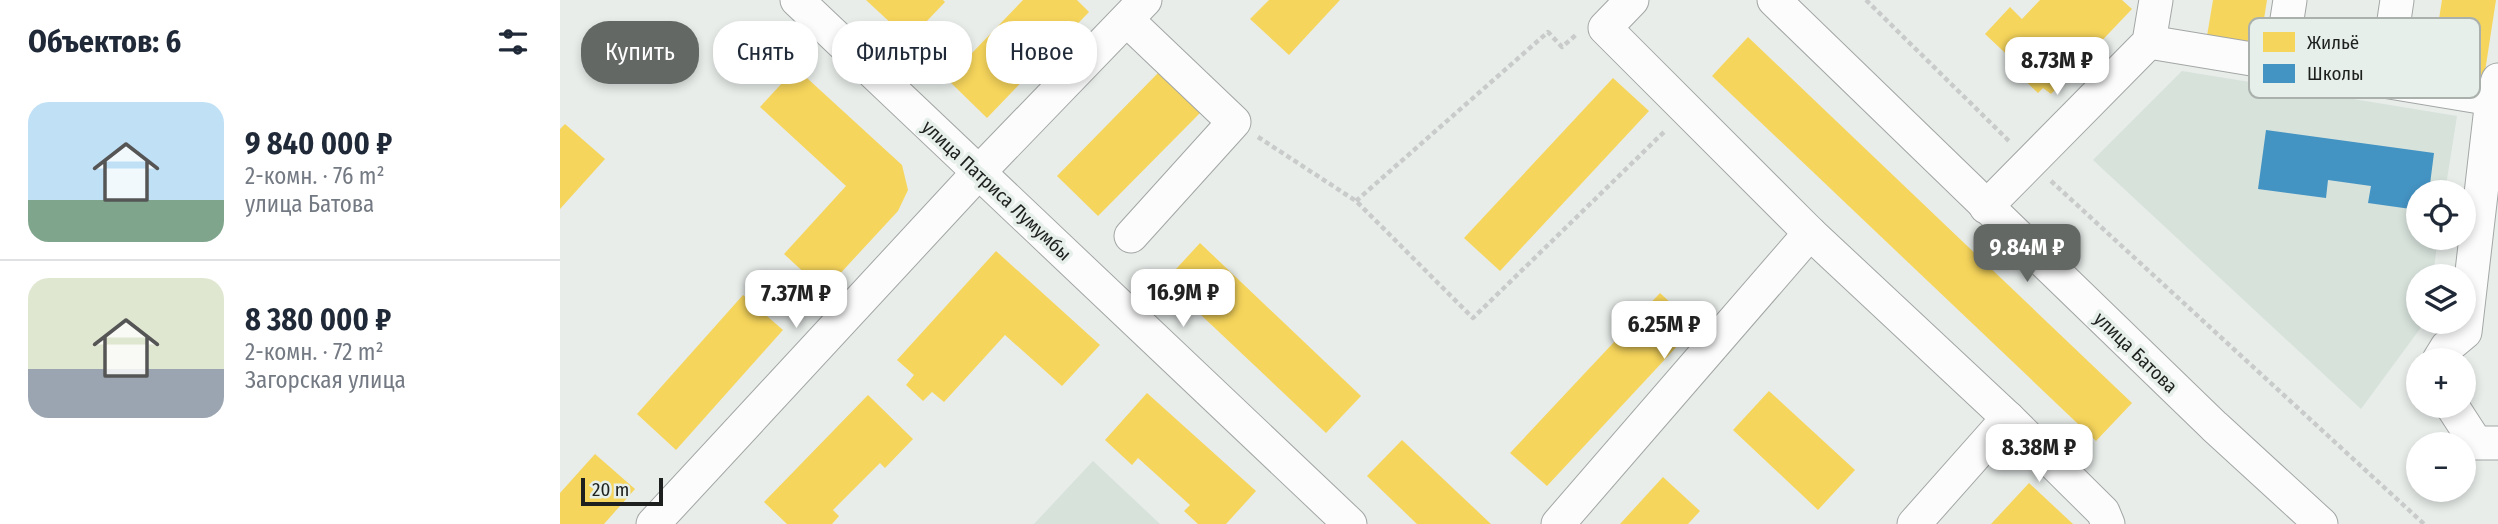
<!DOCTYPE html>
<html lang="ru">
<meta charset="utf-8">
<style>
:root{--surface:#fff;--page:#f6f6f7;--text:#1f2937;--muted:#747a83;--line:#e0e1e3;--accent:#646865}
body{margin:0;font-family:"Fira Sans Condensed",sans-serif;background:var(--page);color:var(--text);height:100vh;display:flex;flex-direction:column;font-size:26px;white-space:nowrap}
*{box-sizing:border-box;margin:0}
p{font-size:23px;color:var(--muted)}
.icon{flex:none;width:38px;height:38px;fill:none;stroke:currentColor;stroke-width:2;stroke-linecap:round;stroke-linejoin:round}
.map{position:relative;flex:1;overflow:hidden}
.drawer{display:flex;flex-direction:column;background:var(--surface);width:560px}
.drawer>*{flex:none}
.hud{position:absolute;left:21px;top:21px;width:665px;height:63px;display:flex;gap:14px}
.tools{position:absolute;left:1846px;top:180px;display:grid;gap:14px}
.tools a{display:grid;place-items:center;width:70px;height:70px;border-radius:50%;background:var(--surface);box-shadow:0 4px 10px #0003;font-size:35px}
.scale{position:absolute;left:21px;bottom:18px;width:82px;box-sizing:border-box;padding-left:7px;border:4px solid #1d201e;border-top:0;font-size:19px;line-height:24px;white-space:nowrap;color:#1d201e;-webkit-text-stroke:5px #e6efea;paint-order:stroke}
.price{position:absolute;translate:-50% -60px;padding:0 16px;border-radius:14px;background:#fff;color:#222;font-size:23px;line-height:46px;filter:drop-shadow(0 2px 4px #0008)}
.price::after{content:'';position:absolute;left:50%;top:42px;width:21px;height:16px;margin-left:-10px;background:inherit;clip-path:polygon(0 0,100% 0,50% 100%)}
.price.current{background:var(--accent);color:#fff}
ul{padding:0;list-style:none}
li{display:flex;align-items:center;gap:21px;height:175px;padding:0 28px}
li+li{border-top:2px solid var(--line)}
li span{display:grid;place-items:center;flex:none;width:196px;height:140px;border-radius:21px;color:#555}
li>.icon{margin-inline-start:auto}
span .icon{width:84px;height:84px;fill:#fffc;stroke-width:1}
li b{font-size:30px}
h2{display:flex;justify-content:space-between;align-items:center;height:84px;padding:0 28px;font-size:30px}
.chip{padding:0 24px;border-radius:28px;background:var(--surface);box-shadow:0 4px 10px #0003;font-size:24px;line-height:63px}
.chip.current{background:var(--accent);color:#fff}
main{display:flex;flex:1;min-height:0}
.map>svg:first-child{display:block}
.built{fill:#d7e2db}
.homes{fill:#f6d55c}
.schools{fill:#4393c3}
.lines{fill:none;stroke-linecap:round;stroke-linejoin:round}
.minor-casing{stroke:#a2a6a4;stroke-width:35}
.path{stroke:#c9cbca;stroke-width:4.5;stroke-dasharray:5 3.5;stroke-linecap:butt}
.minor{stroke:#fcfcfc;stroke-width:33}
.labels{text-anchor:middle;stroke-width:7;stroke-linejoin:round;paint-order:stroke}
.street-label{font-size:19px;fill:#1d201e;stroke:#e6efea}
.key{fill:#e6efea;stroke:#aab1ad;stroke-width:2}
.key-label{font-size:19px;fill:#1d201e}
</style>
<main>
<section class="drawer">
<h2>Объектов: 6<svg class="icon" aria-label="filters" viewBox="0 0 24 24"><path d="M4 7h16M4 17h16"/><circle cx="9" cy="7" r="2"/><circle cx="15" cy="17" r="2"/></svg></h2>
<ul>
<li><span style="background:linear-gradient(#bfe0f5 70%,#7fa58c 0)"><svg class="icon" aria-label="home" viewBox="0 0 24 24"><path d="M3 11l9-7 9 7M6 9v11h12V9"/></svg></span><div><b>9 840 000 ₽</b><p>2-комн. · 76 m²</p><p>улица Батова</p></div></li>
<li><span style="background:linear-gradient(#dfe7d0 65%,#9aa5b1 0)"><svg class="icon" aria-label="home" viewBox="0 0 24 24"><path d="M3 11l9-7 9 7M6 9v11h12V9"/></svg></span><div><b>8 380 000 ₽</b><p>2-комн. · 72 m²</p><p>Загорская улица</p></div></li>
</ul>
</section>
<div class="map">
<svg width="1938" height="524" viewBox="0 0 1938 524">
<rect width="100%" height="100%" fill="#e8edea"/>
<g class="built">
<polygon points="1622,71 1897,116 1885,192 1858,192 1858,238 1878,238 1873,276 1858,276 1858,322 1865,322 1801,409 1533,160"/>
<polygon points="533,461 600,524 474,524"/>
</g>
<g class="homes">
<polygon points="306,0 383,0 385,2 349,40"/>
<polygon points="463,0 517,0 529,12 427,118 387,79"/>
<polygon points="709,0 780,0 729,55 690,19"/>
<polygon points="1480,0 1562,0 1572,9 1491,94 1483,88 1478,93 1455,71 1459,66 1425,34 1450,7 1462,19"/>
<polygon points="1653,0 1707,0 1698,57 1645,48"/>
<polygon points="1882,0 1936,0 1922,91 1869,83"/>
<polygon points="1188,37 1572,403 1536,441 1152,76"/>
<polygon points="236,68 342,165 348,190 338,211 264,291 224,254 286,186 200,107"/>
<polygon points="598,73 640,113 538,216 497,176"/>
<polygon points="1053,78 1089,111 940,271 904,238"/>
<polygon points="5,124 45,159 0,209 0,129"/>
<polygon points="640,243 801,396 766,433 605,281"/>
<polygon points="436,251 540,345 502,386 445,335 384,402 372,392 363,401 346,385 354,375 337,360"/>
<polygon points="1100,293 1136,326 987,486 950,453"/>
<polygon points="183,295 223,330 116,450 77,414"/>
<polygon points="1209,391 1295,470 1258,510 1173,430"/>
<polygon points="587,393 696,491 666,524 638,524 624,511 630,505 578,458 572,465 545,440"/>
<polygon points="308,395 353,439 325,468 320,463 273,510 279,516 272,524 227,524 204,502"/>
<polygon points="842,440 931,524 857,524 807,476"/>
<polygon points="35,454 75,489 44,524 0,524 0,493"/>
<polygon points="1103,477 1140,511 1128,524 1060,524"/>
<polygon points="1469,483 1513,524 1431,524"/>
</g>
<polygon class="schools" points="1706,130 1874,153 1869,192 1858,192 1858,210 1808,203 1811,186 1768,180 1766,198 1698,189"/>
<g class="lines">
<defs>
<g id="minor">
<polyline points="237,0 790,524"/>
<polyline points="1072,0 1045,28 1250,233 1448,418 1354,524"/>
<polyline points="1214,0 1654,426 1761,524"/>
<polyline points="567,20 674,122 571,236"/>
<polyline points="1589,42 1932,99 1938,80"/>
<polyline points="1720,64 1730,0"/>
<polyline points="1825,81 1837,0"/>
<polyline points="1426,207 1589,42 1596,0"/>
<polyline points="1879,360 1887,347 1905,332 1932,99"/>
<polyline points="1892,406 1916,443 1938,443"/>
<polyline points="1448,418 1543,512 1548,524"/>
<polyline points="93,524 418,173 585,0"/>
<polyline points="998,524 1250,233"/>
</g>
</defs>
<use href="#minor" class="minor-casing"/>
<g class="path">
<polyline points="1306,0 1449,141"/>
<polyline points="698,137 796,201 913,318 1106,130"/>
<polyline points="1491,181 1864,524"/>
<polyline points="796,201 988,32 1002,47 1017,34"/>
</g>
<use href="#minor" class="minor"/>
</g>
<g class="labels">
<g class="street-label">
<text transform="translate(437 190) rotate(43)" y="7">улица Патриса Лумумбы</text>
<text transform="translate(1576 352) rotate(44)" y="7">улица Батова</text>
</g>
</g>
<rect x="1689" y="18" width="231" height="80" rx="10" class="key"/>
<rect x="1703" y="32" width="32" height="20" fill="#f6d55c"/>
<rect x="1703" y="64" width="32" height="19" fill="#4393c3"/>
<g class="key-label">
<text x="1747" y="49">Жильё</text>
<text x="1747" y="80">Школы</text>
</g>
</svg>
<div class="tools">
<a><svg class="icon" aria-label="locate" viewBox="0 0 24 24"><circle cx="12" cy="12" r="6"/><path d="M12 2v4M12 18v4M2 12h4M18 12h4"/></svg></a>
<a><svg class="icon" aria-label="layers" viewBox="0 0 24 24"><path d="M12 4l9 5-9 5-9-5zM3 14l9 5 9-5"/></svg></a>
<a>+</a>
<a>−</a>
</div>
<div class="scale">20 m</div>
<b class="price" style="left:1497px;top:97px">8.73M ₽</b>
<b class="price current" style="left:1467px;top:284px">9.84M ₽</b>
<b class="price" style="left:623px;top:329px">16.9M ₽</b>
<b class="price" style="left:236px;top:330px">7.37M ₽</b>
<b class="price" style="left:1104px;top:361px">6.25M ₽</b>
<b class="price" style="left:1479px;top:484px">8.38M ₽</b>
<div class="hud">
<a class="chip current">Купить</a>
<a class="chip">Снять</a>
<a class="chip">Фильтры</a>
<a class="chip">Новое</a>
</div>
</div>
</main>
